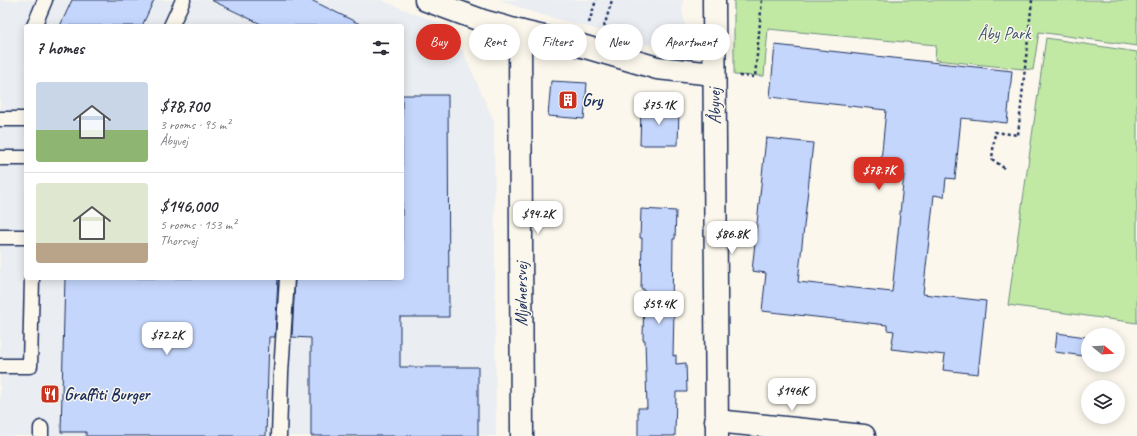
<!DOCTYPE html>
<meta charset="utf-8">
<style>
:root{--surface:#fff;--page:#f7f7f7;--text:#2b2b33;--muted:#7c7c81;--line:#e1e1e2;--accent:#d93025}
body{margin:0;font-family:Caveat,sans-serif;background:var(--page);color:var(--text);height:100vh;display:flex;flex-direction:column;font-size:15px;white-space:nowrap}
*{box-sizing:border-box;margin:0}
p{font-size:13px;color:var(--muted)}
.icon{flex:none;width:22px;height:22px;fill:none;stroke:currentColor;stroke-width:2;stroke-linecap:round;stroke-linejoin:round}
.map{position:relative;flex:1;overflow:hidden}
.details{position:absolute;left:24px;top:24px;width:380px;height:256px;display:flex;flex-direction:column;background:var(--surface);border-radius:4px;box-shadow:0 2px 10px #0003}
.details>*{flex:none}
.top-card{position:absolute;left:416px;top:24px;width:380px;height:36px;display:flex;gap:8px}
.needle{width:26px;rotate:108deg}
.buttons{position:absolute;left:1081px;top:328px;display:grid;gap:8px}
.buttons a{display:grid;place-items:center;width:44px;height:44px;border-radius:50%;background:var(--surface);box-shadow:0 2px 10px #0003;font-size:20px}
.price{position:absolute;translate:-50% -34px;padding:0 9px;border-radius:8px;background:#fff;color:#222;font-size:13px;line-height:26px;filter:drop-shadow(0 1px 2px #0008)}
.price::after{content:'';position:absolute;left:50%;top:24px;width:12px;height:9px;margin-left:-6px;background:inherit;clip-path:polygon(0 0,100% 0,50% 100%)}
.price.active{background:var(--accent);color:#fff}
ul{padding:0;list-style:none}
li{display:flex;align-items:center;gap:12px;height:100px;padding:0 12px}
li+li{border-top:1px solid var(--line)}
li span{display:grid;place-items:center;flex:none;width:112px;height:80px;border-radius:4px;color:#555}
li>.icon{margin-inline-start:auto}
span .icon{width:48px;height:48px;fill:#fffc;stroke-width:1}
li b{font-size:17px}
h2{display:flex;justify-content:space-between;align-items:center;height:48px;padding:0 12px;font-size:17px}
.tag{padding:0 14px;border-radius:18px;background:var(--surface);box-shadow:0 2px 10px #0003;font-size:14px;line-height:36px}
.tag.active{background:var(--accent);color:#fff}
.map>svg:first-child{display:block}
.built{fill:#eaedf1;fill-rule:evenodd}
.green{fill:#c2e9a4;stroke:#6e8c81}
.building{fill:#c4d6fc;stroke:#1b2f5e}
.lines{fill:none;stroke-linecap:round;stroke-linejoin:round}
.lane-casing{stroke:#1b2f5e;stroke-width:17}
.street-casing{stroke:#1b2f5e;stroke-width:25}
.path{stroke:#1b2f5e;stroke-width:2.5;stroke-dasharray:3 3;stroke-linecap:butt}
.lane{stroke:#fbf7ec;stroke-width:14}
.street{stroke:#fbf7ec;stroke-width:22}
.labels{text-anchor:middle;stroke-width:3;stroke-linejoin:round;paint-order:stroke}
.park-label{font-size:17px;fill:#3c546c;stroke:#fbf7ec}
.poi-label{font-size:17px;font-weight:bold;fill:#1b2f5e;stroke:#fbf7ec;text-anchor:start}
.street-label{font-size:17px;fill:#1b2f5e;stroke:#fbf7ec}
</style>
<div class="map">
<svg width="1137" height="436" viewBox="0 0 1137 436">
<rect width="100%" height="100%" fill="#fbf7ec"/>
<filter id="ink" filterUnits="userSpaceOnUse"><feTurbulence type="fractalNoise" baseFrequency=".025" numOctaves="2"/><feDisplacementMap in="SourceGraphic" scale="8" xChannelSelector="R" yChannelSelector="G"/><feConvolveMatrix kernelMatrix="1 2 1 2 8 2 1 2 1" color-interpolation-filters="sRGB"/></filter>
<g filter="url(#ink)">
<g class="built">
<path d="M0,0h381l72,29 41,92 2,315h-496zM26,26h376v252h-376z"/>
<polygon points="500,0 683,0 682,9 687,35 685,46 679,55 629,38 531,12"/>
</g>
<g class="green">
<polygon points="734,0 1137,0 1137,46 1039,32 1033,70 935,60 936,45 768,29 764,76 734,75"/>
<polygon points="1046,38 1137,52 1137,323 1008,305"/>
</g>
<g class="building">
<polygon points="72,0 154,0 142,26 60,26"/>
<polygon points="211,0 311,0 364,26 265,26"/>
<polygon points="775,45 1012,71 1007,123 961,118 955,179 946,178 944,197 934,195 923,294 986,301 978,374 943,370 945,355 891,349 894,331 887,330 887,325 762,311 766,273 752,271 766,138 813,143 798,282 892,292 904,174 880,171 886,110 770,97"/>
<polygon points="551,81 587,83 584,119 548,116"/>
<polygon points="402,95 448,95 449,317 400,317 400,367 478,367 478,436 311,436 311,338 292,337 295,278 402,278"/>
<polygon points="641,107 679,108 678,145 640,145"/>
<polygon points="641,209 676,211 675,239 673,239 672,311 674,311 673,356 676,355 676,364 686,363 687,392 676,392 675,436 638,436 638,408 647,408 645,340 643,340 644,289 641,289 642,238 640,238"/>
<polygon points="65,278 278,278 275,337 269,337 266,436 86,436 86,432 61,432"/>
<polygon points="1057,333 1086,337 1084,356 1055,352"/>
</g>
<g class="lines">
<defs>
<g id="lane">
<polyline points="34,26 45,0"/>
<polyline points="171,26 183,0"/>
<polyline points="0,119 26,119"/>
<polyline points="0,158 26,158"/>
<polyline points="0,237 26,237"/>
<polyline points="0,366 30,366 32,278"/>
<polyline points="41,436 41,428"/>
<polyline points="279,436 281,373 287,278"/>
</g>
<g id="street">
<polyline points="426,0 483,21 522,32 582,46 657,68 714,74"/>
<polyline points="714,0 717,436"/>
<polyline points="716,421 864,436"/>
<polyline points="522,436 520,42 522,32"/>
</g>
</defs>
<use href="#lane" class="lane-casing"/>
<use href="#street" class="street-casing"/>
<g class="path">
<polyline points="589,23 596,0"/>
<polyline points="604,27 612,0"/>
<polyline points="739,76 755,77 762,0"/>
<polyline points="1004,168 992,159 995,132 1018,135 1032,0"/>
</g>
<use href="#lane" class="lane"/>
<use href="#street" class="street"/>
</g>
</g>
<defs>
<symbol id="building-square" viewBox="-11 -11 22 22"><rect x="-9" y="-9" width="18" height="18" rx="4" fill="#c8321e" stroke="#fbf7ec"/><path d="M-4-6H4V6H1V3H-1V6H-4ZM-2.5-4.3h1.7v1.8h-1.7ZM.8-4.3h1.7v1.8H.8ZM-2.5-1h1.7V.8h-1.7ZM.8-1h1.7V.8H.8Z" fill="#fff"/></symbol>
<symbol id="restaurant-square" viewBox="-11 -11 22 22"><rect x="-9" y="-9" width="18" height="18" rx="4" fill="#c8321e" stroke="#fbf7ec"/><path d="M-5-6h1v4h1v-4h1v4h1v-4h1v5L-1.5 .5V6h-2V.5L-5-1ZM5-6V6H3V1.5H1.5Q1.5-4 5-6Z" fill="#fff"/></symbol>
</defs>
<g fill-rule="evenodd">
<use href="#building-square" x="557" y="89" width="22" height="22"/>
<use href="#restaurant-square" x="39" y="383" width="22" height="22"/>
</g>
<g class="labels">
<g class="park-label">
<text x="1004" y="39">Åby Park</text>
</g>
<g class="poi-label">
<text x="582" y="106">Gry</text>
<text x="64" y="400">Graffiti Burger</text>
</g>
<g class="street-label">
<text transform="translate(714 106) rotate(-90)" y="6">Åbyvej</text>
<text transform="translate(521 294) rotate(-90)" y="6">Mjølnersvej</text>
</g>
</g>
</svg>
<div class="buttons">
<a><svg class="needle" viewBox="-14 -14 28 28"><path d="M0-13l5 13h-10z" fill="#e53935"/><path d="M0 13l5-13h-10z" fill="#7c7c81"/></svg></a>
<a><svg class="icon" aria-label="layers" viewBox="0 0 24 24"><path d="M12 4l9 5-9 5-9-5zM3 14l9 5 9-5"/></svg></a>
</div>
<b class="price" style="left:659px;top:126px">$75.1K</b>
<b class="price active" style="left:879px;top:191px">$78.7K</b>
<b class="price" style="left:538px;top:235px">$94.2K</b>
<b class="price" style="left:732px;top:255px">$86.8K</b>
<b class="price" style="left:659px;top:325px">$59.4K</b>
<b class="price" style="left:167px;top:356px">$72.2K</b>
<b class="price" style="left:792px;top:412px">$146K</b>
<div class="top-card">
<a class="tag active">Buy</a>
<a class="tag">Rent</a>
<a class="tag">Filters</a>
<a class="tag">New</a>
<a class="tag">Apartment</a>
</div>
<section class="details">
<h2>7 homes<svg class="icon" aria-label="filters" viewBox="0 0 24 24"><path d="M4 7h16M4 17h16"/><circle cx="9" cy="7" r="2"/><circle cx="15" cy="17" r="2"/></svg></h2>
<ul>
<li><span style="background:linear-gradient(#c9d6e8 60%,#8fb573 0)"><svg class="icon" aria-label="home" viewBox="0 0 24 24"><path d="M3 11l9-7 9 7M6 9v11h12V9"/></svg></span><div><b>$78,700</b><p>3 rooms · 95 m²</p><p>Åbyvej</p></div></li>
<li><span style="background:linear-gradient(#dfe7d0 75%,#b9a48a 0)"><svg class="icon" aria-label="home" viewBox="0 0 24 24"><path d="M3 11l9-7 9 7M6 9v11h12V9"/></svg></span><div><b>$146,000</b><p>5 rooms · 153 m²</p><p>Thorsvej</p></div></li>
</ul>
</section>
</div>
